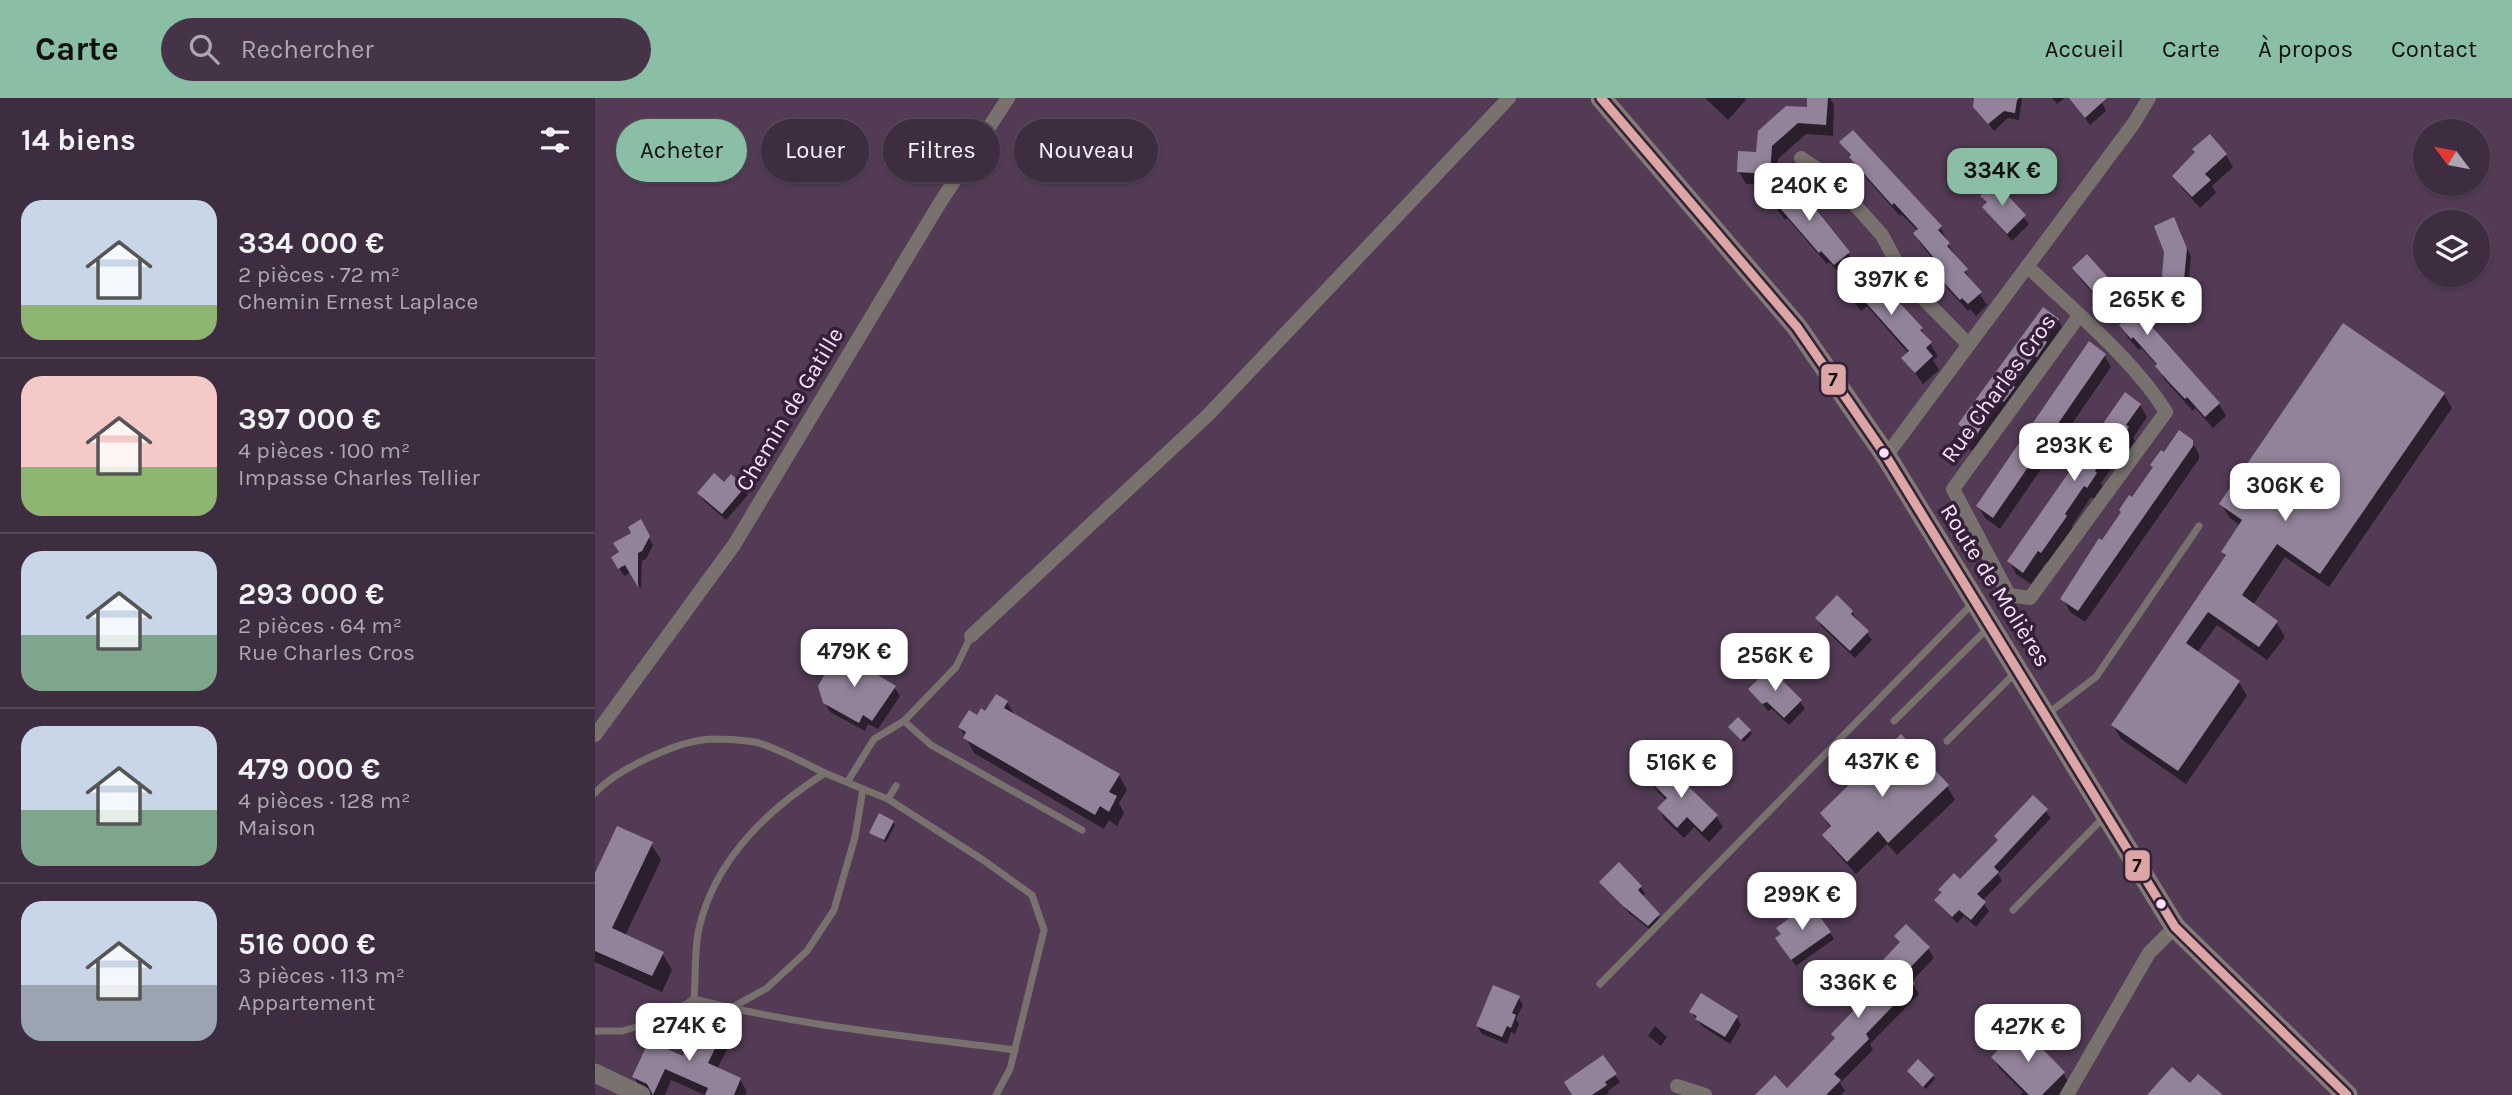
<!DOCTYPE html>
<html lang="fr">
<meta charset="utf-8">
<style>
:root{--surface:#3e2c40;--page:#453447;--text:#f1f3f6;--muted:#ada7b1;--line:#574859;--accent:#8abfa5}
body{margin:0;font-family:Karla,sans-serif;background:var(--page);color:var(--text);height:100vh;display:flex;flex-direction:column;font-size:26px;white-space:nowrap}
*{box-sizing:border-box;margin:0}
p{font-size:23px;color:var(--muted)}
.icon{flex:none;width:38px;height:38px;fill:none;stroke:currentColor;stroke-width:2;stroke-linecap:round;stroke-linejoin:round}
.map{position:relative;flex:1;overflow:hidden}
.side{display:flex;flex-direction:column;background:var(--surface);width:595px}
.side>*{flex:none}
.top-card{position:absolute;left:21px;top:21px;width:665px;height:63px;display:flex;gap:14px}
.needle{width:46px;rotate:302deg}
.controls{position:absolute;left:1818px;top:21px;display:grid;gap:14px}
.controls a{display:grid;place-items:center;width:77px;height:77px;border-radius:50%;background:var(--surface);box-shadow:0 2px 5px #0004,0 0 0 2px var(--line);font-size:35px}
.price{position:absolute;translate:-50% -60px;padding:0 16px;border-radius:14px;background:#fff;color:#222;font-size:23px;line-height:46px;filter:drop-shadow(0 2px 4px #0008)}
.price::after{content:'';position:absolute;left:50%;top:42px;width:21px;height:16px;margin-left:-10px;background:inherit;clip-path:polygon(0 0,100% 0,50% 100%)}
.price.on{background:var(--accent);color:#111}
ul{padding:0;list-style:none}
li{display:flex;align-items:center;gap:21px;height:175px;padding:0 21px}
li+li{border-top:2px solid var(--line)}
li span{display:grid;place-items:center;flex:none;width:196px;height:140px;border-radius:21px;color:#555}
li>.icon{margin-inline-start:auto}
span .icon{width:84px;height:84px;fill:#fffc;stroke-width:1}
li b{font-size:30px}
h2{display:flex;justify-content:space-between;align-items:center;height:84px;padding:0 21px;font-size:30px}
.chip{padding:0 24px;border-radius:32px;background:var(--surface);box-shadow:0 2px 5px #0004,0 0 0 2px var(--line);font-size:24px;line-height:63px}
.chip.on{background:var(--accent);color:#111}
header{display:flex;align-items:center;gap:42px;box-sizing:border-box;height:98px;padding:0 35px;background:var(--accent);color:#111}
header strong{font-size:33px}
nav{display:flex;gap:38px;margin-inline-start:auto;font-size:24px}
.search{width:490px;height:63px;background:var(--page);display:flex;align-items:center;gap:18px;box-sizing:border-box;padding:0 24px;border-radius:38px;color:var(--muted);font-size:26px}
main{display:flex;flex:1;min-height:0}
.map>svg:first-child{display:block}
.shadow{fill:#0007}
.building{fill:#93839a}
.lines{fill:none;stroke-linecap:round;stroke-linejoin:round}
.service{stroke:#78716d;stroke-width:7}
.minor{stroke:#78716d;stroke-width:14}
.tertiary{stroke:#78716d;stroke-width:19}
.secondary{stroke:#837b75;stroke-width:21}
.bus-1-casing{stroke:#352137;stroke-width:14}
.bus-1{stroke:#dba6a3;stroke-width:9}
.bus-dot{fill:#fce2ff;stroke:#352137;stroke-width:2.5}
.labels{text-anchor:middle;stroke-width:7;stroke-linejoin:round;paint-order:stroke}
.street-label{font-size:23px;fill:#fce2ff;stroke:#352137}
.line-badge{stroke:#352137;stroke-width:2.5}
.pale-badge-label{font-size:19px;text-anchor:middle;font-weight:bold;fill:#111}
</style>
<header>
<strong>Carte</strong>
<div class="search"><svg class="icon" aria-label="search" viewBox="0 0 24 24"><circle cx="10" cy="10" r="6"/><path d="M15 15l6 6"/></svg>Rechercher</div>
<nav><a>Accueil</a><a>Carte</a><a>À propos</a><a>Contact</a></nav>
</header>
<main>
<section class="side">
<h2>14 biens<svg class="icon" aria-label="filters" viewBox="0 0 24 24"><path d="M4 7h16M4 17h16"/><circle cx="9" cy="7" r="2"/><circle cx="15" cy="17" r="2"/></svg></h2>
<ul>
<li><span style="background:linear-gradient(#c9d6e8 75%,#8fb573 0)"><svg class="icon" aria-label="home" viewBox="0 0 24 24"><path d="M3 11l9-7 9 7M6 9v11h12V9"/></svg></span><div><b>334 000 €</b><p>2 pièces · 72 m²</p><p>Chemin Ernest Laplace</p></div></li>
<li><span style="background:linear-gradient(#f6c9c9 65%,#8fb573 0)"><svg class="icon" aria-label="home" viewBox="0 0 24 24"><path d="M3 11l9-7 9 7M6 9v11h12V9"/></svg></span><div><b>397 000 €</b><p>4 pièces · 100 m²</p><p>Impasse Charles Tellier</p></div></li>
<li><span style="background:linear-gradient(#c9d6e8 60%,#7fa58c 0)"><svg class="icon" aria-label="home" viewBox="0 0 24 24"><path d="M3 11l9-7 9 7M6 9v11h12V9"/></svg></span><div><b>293 000 €</b><p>2 pièces · 64 m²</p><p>Rue Charles Cros</p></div></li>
<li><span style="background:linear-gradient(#c9d6e8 60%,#7fa58c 0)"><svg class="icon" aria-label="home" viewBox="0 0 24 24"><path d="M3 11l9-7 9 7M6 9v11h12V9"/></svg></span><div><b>479 000 €</b><p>4 pièces · 128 m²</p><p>Maison</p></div></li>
<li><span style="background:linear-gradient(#c9d6e8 60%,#9aa5b1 0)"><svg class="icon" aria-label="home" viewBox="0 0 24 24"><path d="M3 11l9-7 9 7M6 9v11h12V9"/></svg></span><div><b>516 000 €</b><p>3 pièces · 113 m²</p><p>Appartement</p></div></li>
</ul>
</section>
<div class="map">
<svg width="1917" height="997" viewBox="0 0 1917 997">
<rect width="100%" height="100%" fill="#533b55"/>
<g class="shadow">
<polygon points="1110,0 1150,0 1151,2 1133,22"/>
<polygon points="1214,0 1235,0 1239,7 1238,38 1211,36 1183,61 1182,88 1151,86 1144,74 1213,11"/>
<polygon points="1394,0 1427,0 1424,22 1413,20 1399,33 1382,11"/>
<polygon points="1457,0 1470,0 1462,6"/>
<polygon points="1475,0 1505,0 1511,13 1495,27"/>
<polygon points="1247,45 1345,129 1352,142 1351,143 1392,207 1381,218 1375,211 1373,213 1353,191 1345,178 1350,175 1327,148 1320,136 1323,133 1306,116 1305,118 1263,71"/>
<polygon points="1631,57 1638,69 1617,88 1621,95 1605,110 1587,90 1580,78"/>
<polygon points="1400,86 1434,126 1417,143 1389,110 1392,106 1388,98"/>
<polygon points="1171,97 1253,155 1260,167 1247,178 1234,164 1232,166 1192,120 1190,122"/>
<polygon points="1583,128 1596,159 1592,200 1572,198 1568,191"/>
<polygon points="1479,170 1624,306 1631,318 1618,330 1600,310 1598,313 1569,281 1563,268 1546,250 1544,252 1533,240 1526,227 1486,182"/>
<polygon points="1247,187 1326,231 1343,258 1338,262 1344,272 1328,286 1309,260 1314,256 1272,208 1266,213"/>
<polygon points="1463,222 1470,234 1383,357 1373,350 1366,337 1369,332 1366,327"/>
<polygon points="1509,257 1516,269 1405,431 1390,420 1383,408"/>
<polygon points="1849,296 1857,310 1734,489 1690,459 1658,507 1681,524 1690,539 1672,562 1622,527 1602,555 1644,584 1652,598 1591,686 1526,641 1518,627 1631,460 1628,454 1646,428 1635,420 1626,406 1667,393 1670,389 1654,366"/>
<polygon points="1545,307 1552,319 1538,340 1540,343 1531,356 1528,354 1506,385 1508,388 1499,401 1496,399 1477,428 1478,431 1454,466 1451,465 1436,486 1421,476 1414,463"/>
<polygon points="1597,344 1604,356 1604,361 1490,524 1475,514 1468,501 1537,401"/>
<polygon points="129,386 149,390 153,397 131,422 108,402 104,395"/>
<polygon points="45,424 58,447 51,461 47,463 46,491 37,474 29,478 18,459 26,455"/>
<polygon points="1257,514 1277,542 1260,560 1226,528 1222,520"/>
<polygon points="299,589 305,598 283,631 273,626 270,633 235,614 229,604"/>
<polygon points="1156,591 1205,603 1210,611 1194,627 1177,611 1173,613"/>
<polygon points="412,604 420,618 524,677 532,692 524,705 529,715 522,728 514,722 509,731 379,655 365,629"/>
<polygon points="1137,632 1155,633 1157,636 1149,644"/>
<polygon points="1055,681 1121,718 1128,729 1114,744 1099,729 1089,740 1070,722 1064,711 1072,703 1061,692"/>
<polygon points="1352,688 1360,702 1302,757 1292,746 1261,776 1238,751 1229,737 1236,731 1227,716"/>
<polygon points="1438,699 1456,720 1403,776 1407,783 1387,803 1394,813 1381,829 1369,818 1362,825 1346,809 1341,802 1348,796 1346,792 1365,783 1404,743 1401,738"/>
<polygon points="298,724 300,727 291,744 276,735"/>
<polygon points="56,746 66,762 30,838 67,855 77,872 67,894 0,864 0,779"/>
<polygon points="1006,784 1046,789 1050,796 1047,799 1068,824 1058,834 1034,815"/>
<polygon points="1235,835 1239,841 1201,868 1186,847"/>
<polygon points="1301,838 1333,850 1339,860 1316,884 1324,896 1275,946 1278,952 1245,985 1250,993 1246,997 1170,997 1192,992 1241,941 1281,892 1273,880 1306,846"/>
<polygon points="923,899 928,907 921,921 924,926 920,936 916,934 912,946 887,936 882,928"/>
<polygon points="1096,914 1142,919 1146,927 1135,946 1107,928"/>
<polygon points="1060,928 1072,939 1066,948 1053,938"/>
<polygon points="128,934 135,946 122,971 145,981 152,994 150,997 110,997 76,982 70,997 56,997 46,991 39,979 88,960"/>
<polygon points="1398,959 1468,975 1474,985 1463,997 1425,997 1428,994 1404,970"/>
<polygon points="1020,977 1025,984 1013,993 1014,995 1011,997 979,997"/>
<polygon points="1316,977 1338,978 1340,981 1331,991"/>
</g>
<g class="building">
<polygon points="1212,0 1233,0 1231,27 1203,25 1177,48 1175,76 1142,74 1143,53 1161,54 1163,33 1191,8 1212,9"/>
<polygon points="1379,0 1424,0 1422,2 1420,15 1409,13 1393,26 1378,9"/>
<polygon points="1474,0 1512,0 1490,20"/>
<polygon points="1258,32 1347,128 1343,132 1355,145 1352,148 1373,171 1369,174 1387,194 1373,206 1367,200 1365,202 1343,178 1350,173 1318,135 1323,131 1299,105 1297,107 1254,59 1256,57 1244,44"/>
<polygon points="1615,36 1632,56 1610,76 1616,82 1597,99 1577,78 1600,54 1597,51"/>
<polygon points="1185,83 1209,110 1215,104 1255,154 1239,167 1226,153 1224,155 1184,109 1182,111 1169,96"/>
<polygon points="1400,84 1431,117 1412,136 1387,109 1392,104 1385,98"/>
<polygon points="1579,119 1592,150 1588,193 1566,191 1569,154 1559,128"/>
<polygon points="1492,156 1625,305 1610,319 1592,299 1590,301 1572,282 1560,268 1562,266 1538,239 1536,241 1524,227 1526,225 1477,170"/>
<polygon points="1261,172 1268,180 1274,174 1285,187 1287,186 1328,230 1325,232 1337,244 1331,250 1338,258 1320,275 1306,260 1314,253 1264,197 1258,202 1244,187"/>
<polygon points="1448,209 1464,221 1449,242 1452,244 1442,259 1439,258 1418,287 1420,289 1411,301 1409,304 1406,302 1375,346 1364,337 1368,330 1363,326"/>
<polygon points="1748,225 1850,295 1725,476 1682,446 1647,497 1683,523 1664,549 1613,514 1591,545 1645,583 1583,673 1516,627 1631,457 1626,454 1647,422 1624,406 1645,375 1667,390 1670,386 1652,366"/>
<polygon points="1494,243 1511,256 1398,420 1381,408"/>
<polygon points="1530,294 1546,306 1531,327 1534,329 1523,345 1521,343 1500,373 1502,375 1492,390 1489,388 1470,416 1472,418 1446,455 1443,453 1428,475 1412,463"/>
<polygon points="1584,332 1598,342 1598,348 1483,513 1465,501 1504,440 1507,442 1526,414 1524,412 1534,397 1537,399 1558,369 1555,367 1566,352 1569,354"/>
<polygon points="119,375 129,384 136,376 150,389 127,416 102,395"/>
<polygon points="46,421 55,438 47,453 43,455 43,489 30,467 23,471 16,459 24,454 18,445 36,435 33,429"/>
<polygon points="1242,497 1258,513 1256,516 1274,533 1255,553 1220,520"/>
<polygon points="243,553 301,588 277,623 268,617 264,625 228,605 223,588"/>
<polygon points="1175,570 1207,602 1189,620 1172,604 1167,606 1153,591"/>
<polygon points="401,596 413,603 409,610 525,676 514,694 522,698 514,714 505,708 500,717 368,640 371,634 363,629 374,612 382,617 386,610 390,613"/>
<polygon points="1143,619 1156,632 1146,642 1133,629"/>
<polygon points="1306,636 1354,687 1293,745 1283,733 1252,764 1227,737 1236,728 1225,715"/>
<polygon points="1069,665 1123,717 1107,734 1092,719 1082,730 1062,710 1072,700 1053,681"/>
<polygon points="1438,697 1453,711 1399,769 1404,774 1382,796 1391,804 1376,822 1364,812 1357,819 1339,802 1347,794 1343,792 1359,775 1365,781 1403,742 1399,738"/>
<polygon points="284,715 299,723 289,742 274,735"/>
<polygon points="22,728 58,744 17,830 69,854 57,878 0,853 0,775"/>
<polygon points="1024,764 1047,788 1043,792 1065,816 1053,828 1028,808 1004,784"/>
<polygon points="1215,805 1236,834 1196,862 1180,840 1186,836 1181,830"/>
<polygon points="1311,826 1335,849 1309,876 1320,885 1271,936 1274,941 1239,976 1246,982 1231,997 1160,997 1180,977 1192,990 1240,940 1236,936 1281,889 1271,880 1305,844 1299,838"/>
<polygon points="898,887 925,898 917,915 921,917 916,930 912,928 907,939 881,928"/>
<polygon points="1106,895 1143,918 1130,939 1100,921 1102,918 1094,914"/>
<polygon points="104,922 129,932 113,965 146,980 139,997 110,997 113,990 70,971 58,997 52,986 37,979 54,943 88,958"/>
<polygon points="1426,929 1470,974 1447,997 1434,997 1396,959"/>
<polygon points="1008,957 1022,976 1010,984 1012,987 997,997 977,997 969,984"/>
<polygon points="1323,961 1339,977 1328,989 1312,973"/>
<polygon points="1577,969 1595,985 1603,976 1628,997 1552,997"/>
</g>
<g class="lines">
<g class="service">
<polyline points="1451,617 1501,579 1604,428"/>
<polyline points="309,623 336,647 487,732"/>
<polyline points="1299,623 1393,530"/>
<polyline points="1352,643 1421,574"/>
<polyline points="253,683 279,641 309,623 361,569 376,538"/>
<polyline points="268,691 293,701 301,688"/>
<path d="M0,695c22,-24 84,-53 117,-54 13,0 30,1 43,3 19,4 51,22 70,31"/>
<polyline points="293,701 388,762 437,797 449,832 415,971 401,997"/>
<polyline points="1418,812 1510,718"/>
<polyline points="1005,886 1377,506"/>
<path d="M99,901c2,-23 0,-49 5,-71 16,-68 69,-119 126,-155l38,16 -8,48 -21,73 -27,41 -40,37 -36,20"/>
<path d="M0,933h27l39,-11 33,-21c105,27 214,37 321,51"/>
</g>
<g class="minor">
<polyline points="1206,60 1235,79 1287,137 1306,173 1319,191 1373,246"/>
<path d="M1432,168c45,43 107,94 139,146l-136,186 -21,-3 -56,-106 126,-173"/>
<polyline points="1291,358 1539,25 1554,0"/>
<polyline points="376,538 614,316 914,0"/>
<polyline points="0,637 139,447 343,108 413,0"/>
<polyline points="1082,988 1110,997"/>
<polyline points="1472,997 1554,855 1580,829"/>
</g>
<polyline class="tertiary" points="0,975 46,997"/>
<polyline class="secondary" points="1006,0 1202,229 1291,358 1580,829 1752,997"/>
<defs>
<polyline id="bus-1" points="1006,0 1202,229 1291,358 1580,829 1752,997"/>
</defs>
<use href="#bus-1" class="bus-1-casing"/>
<use href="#bus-1" class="bus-1"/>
</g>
<g class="bus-dot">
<circle cx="1289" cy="355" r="6"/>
<circle cx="1566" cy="806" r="6"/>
</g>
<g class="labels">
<g class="street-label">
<text transform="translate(1403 290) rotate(-54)" y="8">Rue Charles Cros</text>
<text transform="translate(194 311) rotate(-59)" y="8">Chemin de Gatille</text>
<text transform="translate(1401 487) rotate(58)" y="8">Route de Molières</text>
</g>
</g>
<g class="line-badge">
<rect x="1225" y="265" width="27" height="33" rx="7" fill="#dba6a3"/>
<rect x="1529" y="751" width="27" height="33" rx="7" fill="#dba6a3"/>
</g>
<g class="pale-badge-label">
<text x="1238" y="288">7</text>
<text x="1542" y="774">7</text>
</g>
</svg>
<div class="controls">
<a><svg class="needle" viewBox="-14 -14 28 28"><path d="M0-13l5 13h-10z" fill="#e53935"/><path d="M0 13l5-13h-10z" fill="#ada7b1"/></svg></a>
<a><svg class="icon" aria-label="layers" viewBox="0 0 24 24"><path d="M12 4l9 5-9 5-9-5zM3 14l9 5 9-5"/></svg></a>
</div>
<b class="price on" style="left:1407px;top:110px">334K €</b>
<b class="price" style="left:1214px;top:125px">240K €</b>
<b class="price" style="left:1296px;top:219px">397K €</b>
<b class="price" style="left:1552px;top:239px">265K €</b>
<b class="price" style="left:1479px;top:385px">293K €</b>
<b class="price" style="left:1690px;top:425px">306K €</b>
<b class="price" style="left:259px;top:591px">479K €</b>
<b class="price" style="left:1180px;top:595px">256K €</b>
<b class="price" style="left:1287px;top:701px">437K €</b>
<b class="price" style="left:1086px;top:702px">516K €</b>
<b class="price" style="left:1207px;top:834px">299K €</b>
<b class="price" style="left:1263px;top:922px">336K €</b>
<b class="price" style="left:94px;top:965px">274K €</b>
<b class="price" style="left:1433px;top:966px">427K €</b>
<div class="top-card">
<a class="chip on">Acheter</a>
<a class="chip">Louer</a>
<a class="chip">Filtres</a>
<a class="chip">Nouveau</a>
</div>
</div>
</main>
